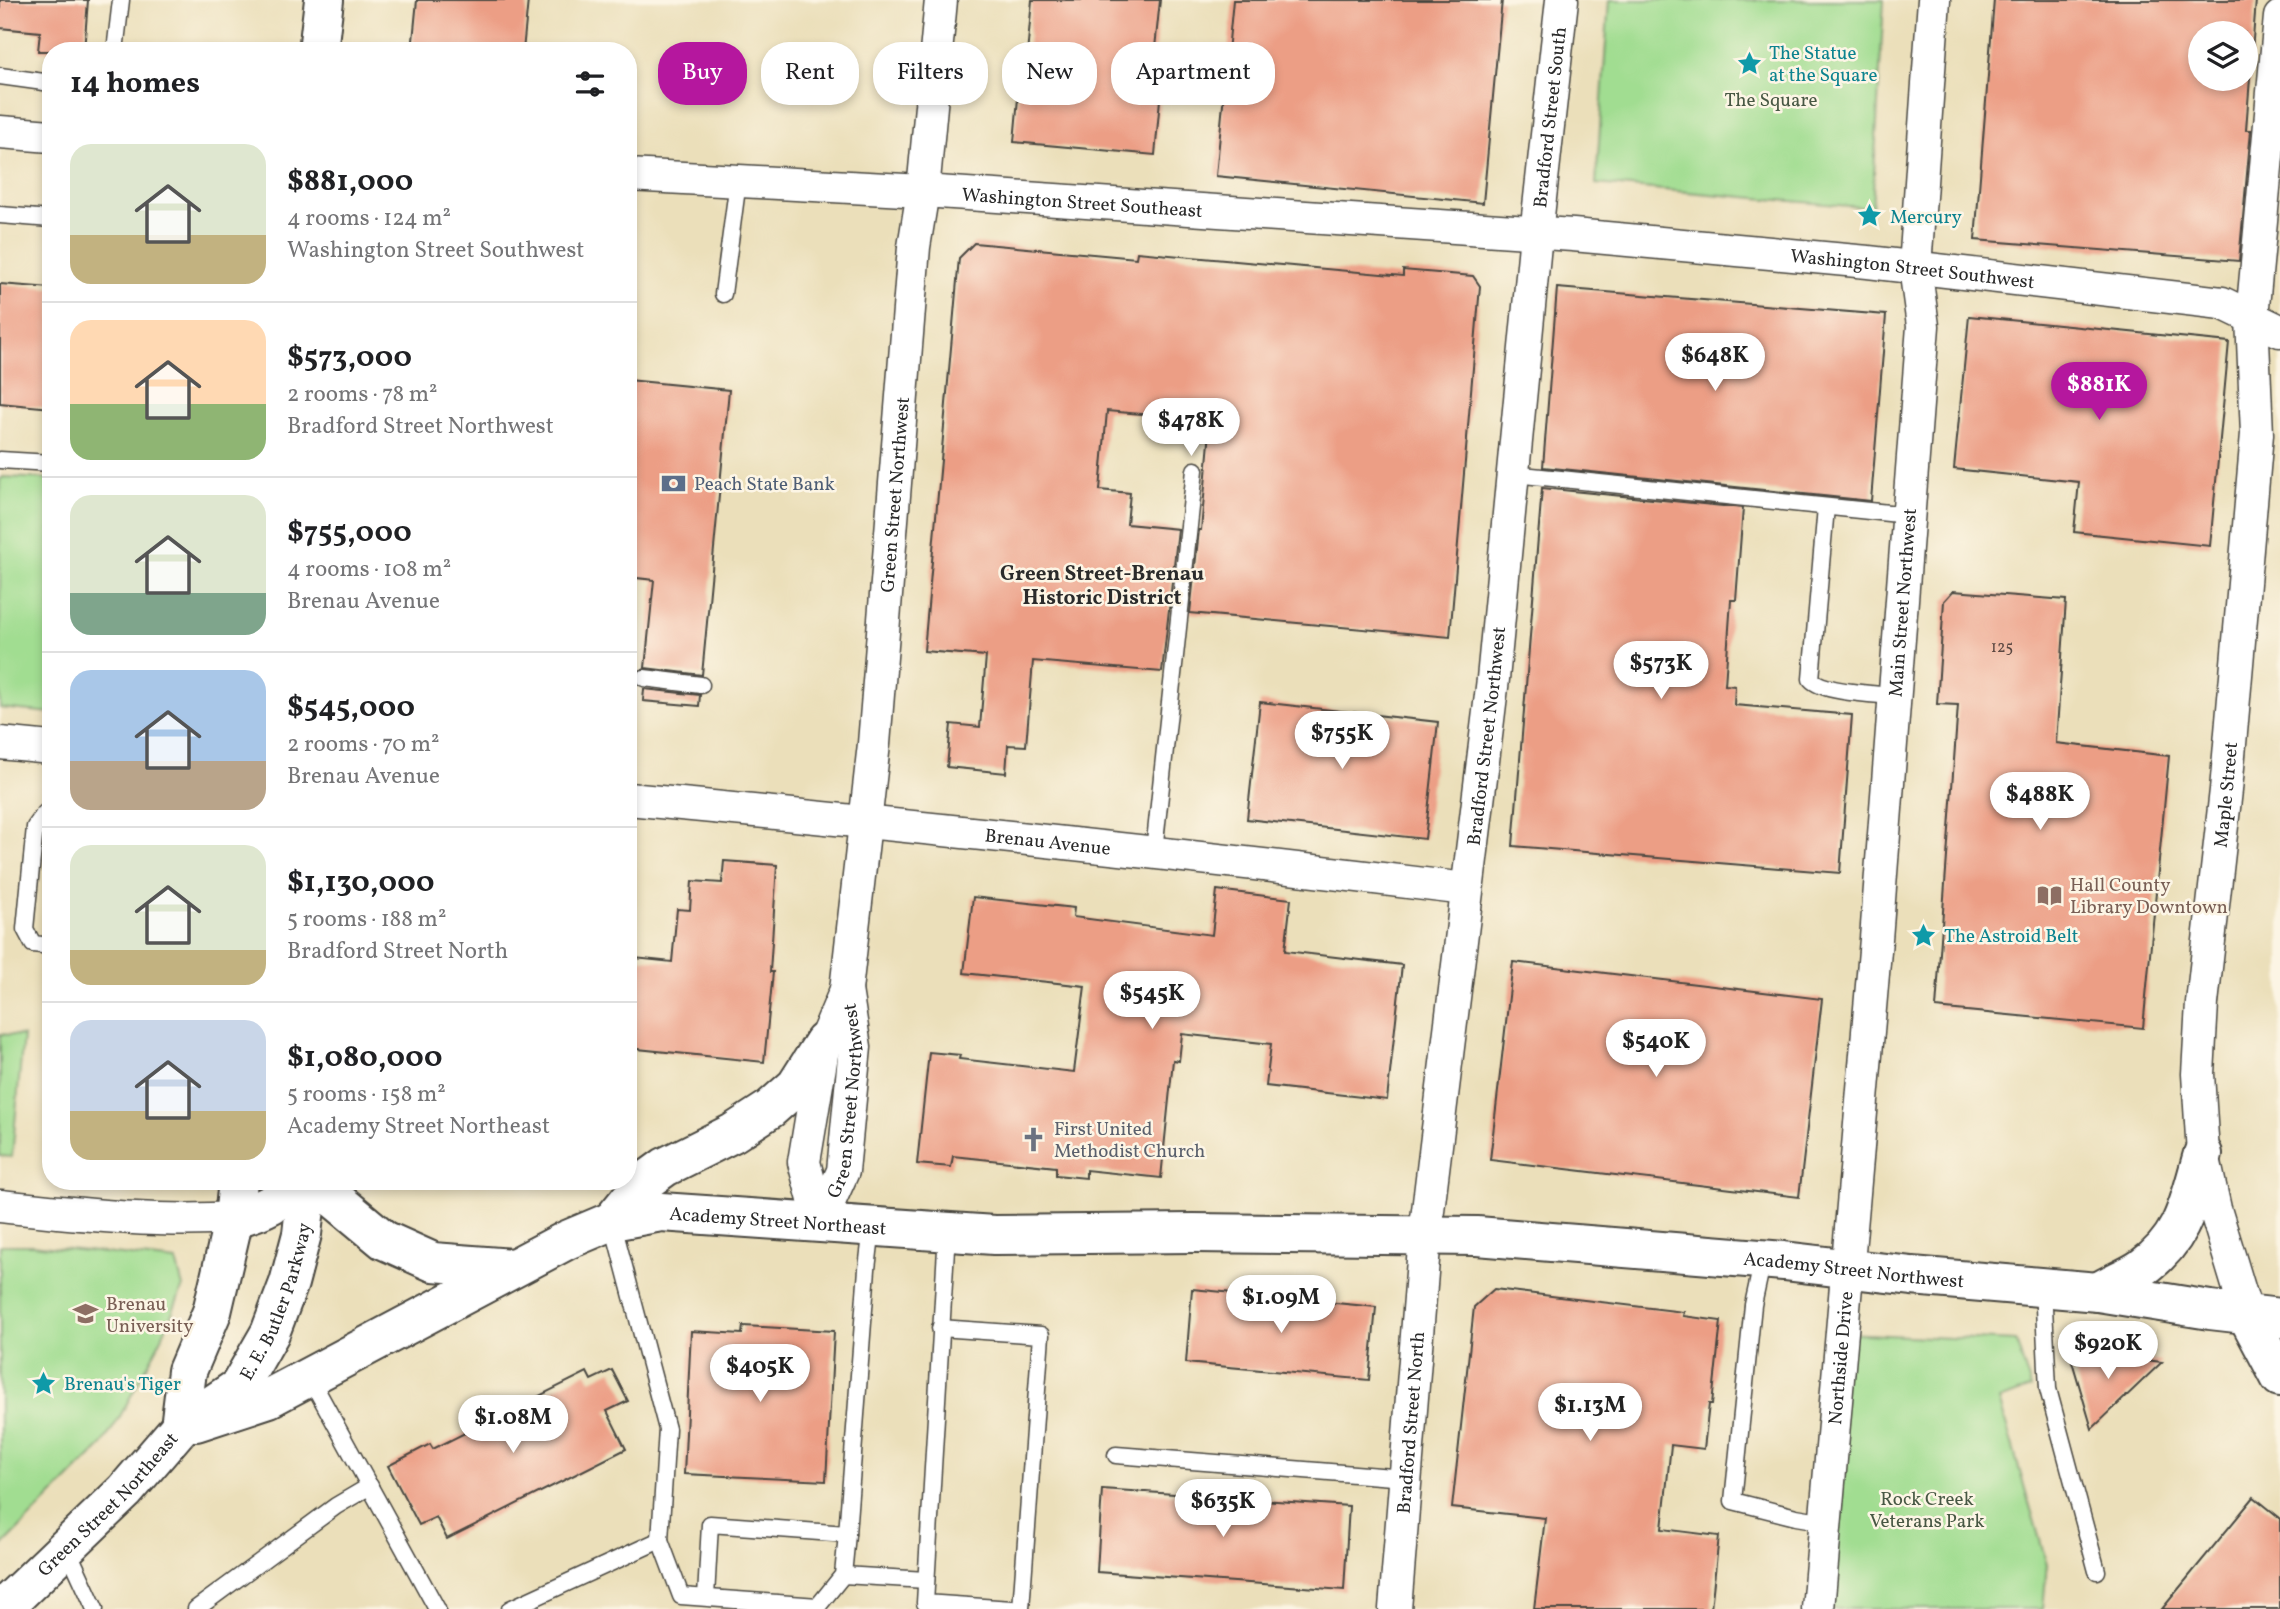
<!DOCTYPE html>
<meta charset="utf-8">
<style>
:root{--surface:#fff;--page:#f2f2f2;--text:#202124;--muted:#757577;--line:#e0e0e0;--accent:#b5179e}
body{margin:0;font-family:Vollkorn,serif;background:var(--page);color:var(--text);height:100vh;display:flex;flex-direction:column;font-size:26px;white-space:nowrap}
*{box-sizing:border-box;margin:0}
p{font-size:23px;color:var(--muted)}
.icon{flex:none;width:38px;height:38px;fill:none;stroke:currentColor;stroke-width:2;stroke-linecap:round;stroke-linejoin:round}
.map{position:relative;flex:1;overflow:hidden}
.panel{position:absolute;left:42px;top:42px;width:595px;height:1148px;display:flex;flex-direction:column;background:var(--surface);border-radius:28px;box-shadow:0 4px 10px #0003}
.panel>*{flex:none}
.guide{position:absolute;left:658px;top:42px;width:665px;height:63px;display:flex;gap:14px}
.fabs{position:absolute;left:2188px;top:21px;display:grid;gap:14px}
.fabs a{display:grid;place-items:center;width:70px;height:70px;border-radius:50%;background:var(--surface);box-shadow:0 4px 10px #0003;font-size:35px}
.price{position:absolute;translate:-50% -60px;padding:0 16px;border-radius:24px;background:#fff;color:#222;font-size:23px;line-height:46px;filter:drop-shadow(0 2px 4px #0008)}
.price::after{content:'';position:absolute;left:50%;top:42px;width:21px;height:16px;margin-left:-10px;background:inherit;clip-path:polygon(0 0,100% 0,50% 100%)}
.price.on{background:var(--accent);color:#fff}
ul{padding:0;list-style:none}
li{display:flex;align-items:center;gap:21px;height:175px;padding:0 28px}
li+li{border-top:2px solid var(--line)}
li span{display:grid;place-items:center;flex:none;width:196px;height:140px;border-radius:21px;color:#555}
li>.icon{margin-inline-start:auto}
span .icon{width:84px;height:84px;fill:#fffc;stroke-width:1}
li b{font-size:30px}
h2{display:flex;justify-content:space-between;align-items:center;height:84px;padding:0 28px;font-size:30px}
.pill{padding:0 24px;border-radius:28px;background:var(--surface);box-shadow:0 4px 10px #0003;font-size:24px;line-height:63px}
.pill.on{background:var(--accent);color:#fff}
.map>svg:first-child{display:block}
.green{fill:#a1dd91;stroke:#66845e;stroke-width:2}
.building{fill:#ec9e85;fill-rule:evenodd}
.lines{fill:none;stroke-linecap:round;stroke-linejoin:round}
.lane-casing{stroke:#484640;stroke-width:19}
.street-casing{stroke:#484640;stroke-width:35}
.secondary-casing{stroke:#484640;stroke-width:42}
.highway-casing{stroke:#484640;stroke-width:42}
.lane{stroke:#fff;stroke-width:16}
.street{stroke:#fff;stroke-width:32}
.secondary{stroke:#fff;stroke-width:38}
.highway{stroke:#fff;stroke-width:38}
.labels{text-anchor:middle;stroke-width:5;stroke-linejoin:round;paint-order:stroke}
.number-label{font-size:16px;fill:#5b4842}
.culture-label{font-size:19px;fill:#0d838f;stroke:#fcf5e5;text-anchor:start}
.park-label{font-size:19px;fill:#485844;stroke:#fcf5e5}
.street-label{font-size:19px;fill:#2b2b2b;stroke:#fcf5e5}
.service-label{font-size:19px;fill:#4e5e75;stroke:#fcf5e5;text-anchor:start}
.education-label{font-size:19px;fill:#785e54;stroke:#fcf5e5;text-anchor:start}
.worship-label{font-size:19px;fill:#5b616d;stroke:#fcf5e5;text-anchor:start}
.neighbourhood-label{font-size:21px;font-weight:bold;fill:#2b2b2b;stroke:#fcf5e5}
</style>
<div class="map">
<svg width="2280" height="1609" viewBox="0 0 2280 1609">
<rect width="100%" height="100%" fill="#fcf5e5"/>
<filter id="ink" filterUnits="userSpaceOnUse"><feTurbulence type="fractalNoise" baseFrequency=".0143" numOctaves="2"/><feDisplacementMap in="SourceGraphic" scale="14" xChannelSelector="R" yChannelSelector="G"/><feConvolveMatrix kernelMatrix="1 2 1 2 8 2 1 2 1" color-interpolation-filters="sRGB"/></filter>
<filter id="wash" filterUnits="userSpaceOnUse"><feTurbulence type="fractalNoise" baseFrequency=".00686" numOctaves="4" result="noise"/><feDisplacementMap in="SourceGraphic" scale="28" xChannelSelector="R" yChannelSelector="G"/><feGaussianBlur stdDeviation="1.57" result="paint"/><feColorMatrix in="noise" values="0 0 0 0 0 0 0 0 0 0 0 0 0 0 0 0 0 1.4 0 .05"/><feComposite in="paint" operator="in"/></filter>
<g filter="url(#wash)">
<rect width="100%" height="100%" fill="#ebdfba"/>
<g class="green">
<polygon points="1609,0 1884,0 1872,208 1596,184"/>
<polygon points="3,477 51,479 51,713 0,708 0,480"/>
<polygon points="0,1034 23,1036 12,1157 0,1156"/>
<polygon points="0,1245 32,1245 176,1261 183,1287 160,1342 118,1420 102,1445 0,1548"/>
<polygon points="1843,1333 2016,1341 2031,1388 1999,1400 2047,1564 2043,1609 1818,1609"/>
</g>
<g id="blocks">
<g class="building">
<polygon points="0,0 88,0 84,51 38,51 40,32 0,28"/>
<polygon points="417,0 528,0 523,51 412,51"/>
<polygon points="1032,0 1160,0 1152,77 1162,77 1155,155 1014,142 1021,65 1026,65"/>
<polygon points="1233,0 1502,0 1483,203 1216,176"/>
<path d="M1994,0h262l-10,130h5l-12,131 -264,-21zM2200,33h45v46h-45z"/>
<polygon points="974,243 1136,258 1137,252 1403,276 1403,270 1473,276 1480,286 1450,637 1190,613 1199,530 1201,530 1211,420 1107,411 1100,490 1130,493 1127,524 1178,529 1162,672 1033,661 1026,746 1008,745 1006,773 947,767 951,724 980,727 986,656 924,651 959,258"/>
<polygon points="0,284 51,288 51,408 0,403"/>
<polygon points="1557,288 1886,315 1871,501 1543,467"/>
<polygon points="1969,316 2229,342 2210,546 2074,532 2079,482 1954,469"/>
<polygon points="628,380 729,390 702,675 645,668 654,580 628,577"/>
<polygon points="1542,488 1743,508 1736,600 1731,600 1725,685 1735,686 1734,705 1852,715 1840,873 1513,846"/>
<polygon points="1953,591 2066,600 2056,743 2169,756 2143,1028 1936,1008 1958,705 1937,704 1944,601"/>
<polygon points="644,689 700,695 699,706 643,701"/>
<polygon points="1260,702 1438,722 1425,839 1247,819"/>
<polygon points="724,861 777,865 770,972 773,972 764,1062 628,1048 635,958 672,962 677,909 690,910 692,881 722,883"/>
<polygon points="1217,890 1291,899 1285,951 1402,965 1387,1100 1266,1086 1271,1044 1182,1034 1179,1061 1173,1060 1161,1178 1086,1170 1086,1178 1056,1175 1056,1167 953,1156 951,1167 917,1164 929,1052 960,1055 959,1059 1074,1072 1085,986 964,973 973,897 1074,908 1073,917 1212,935"/>
<polygon points="1513,962 1822,999 1799,1197 1490,1160"/>
<polygon points="1192,1289 1376,1307 1369,1380 1186,1363"/>
<polygon points="1494,1289 1684,1312 1683,1316 1721,1321 1712,1404 1709,1404 1704,1449 1671,1445 1662,1529 1719,1536 1711,1609 1534,1609 1545,1518 1452,1508 1474,1307"/>
<polygon points="743,1326 834,1331 826,1481 684,1474 691,1331 742,1334"/>
<polygon points="2069,1351 2162,1362 2092,1429"/>
<polygon points="612,1370 628,1401 607,1411 626,1449 447,1539 436,1517 419,1525 388,1466 430,1444 433,1449 587,1372 591,1380"/>
<polygon points="1102,1489 1349,1506 1344,1590 1097,1572"/>
<polygon points="2254,1497 2280,1518 2280,1609 2162,1609"/>
</g>
</g>
</g>
<g filter="url(#ink)">
<use href="#blocks" fill-opacity="0" stroke="#484640" stroke-width="2"/>
<g class="lines">
<defs>
<g id="lane">
<polyline points="115,51 121,0"/>
<polyline points="0,76 51,83"/>
<polyline points="0,215 51,219"/>
<polyline points="723,294 738,181"/>
<polyline points="0,460 51,463"/>
<polyline points="1513,474 1908,515"/>
<path d="M1826,507l-15,172c12,14 64,15 83,17"/>
<polyline points="644,678 701,685"/>
<polyline points="51,812 45,813 35,827 25,929 33,944 51,946"/>
<polyline points="1154,851 1195,470"/>
<polyline points="947,1232 925,1603 1012,1609"/>
<polyline points="1763,1259 1753,1305 1733,1501 1796,1517 1826,1522"/>
<polyline points="2043,1287 2048,1389 2097,1571"/>
<polyline points="940,1328 1041,1335 1021,1609"/>
<polyline points="309,1376 437,1609"/>
<polyline points="1116,1455 1405,1478"/>
<polyline points="660,1540 681,1596 818,1606 843,1575 847,1534"/>
<polyline points="67,1548 95,1609"/>
<polyline points="843,1575 926,1580"/>
<polyline points="706,1597 710,1524 847,1534 867,1269 872,1227"/>
<polyline points="196,1609 336,1506 370,1486"/>
<polyline points="510,1609 660,1540 667,1429 612,1221"/>
</g>
<g id="street">
<polyline points="0,132 51,136"/>
<path id="s1" d="M628,175l295,16 650,44 295,27 354,41 58,28"/>
<polyline points="0,743 51,748"/>
<path id="s2" d="M628,799c280,26 559,56 838,90"/>
<path d="M0,1206c78,8 155,17 234,12"/>
<path id="s3" d="M820,1222l-16,-60 20,-120 22,-52 28,-246 40,-497 9,-56 18,-191"/>
<path id="s4" d="M820,1222l23,-51 12,-124 -9,-57"/>
<path id="s5" d="M2247,1315l-32,-106 -12,-55 -5,-80 4,-71 24,-213 31,-356 -5,-117 28,-300"/>
<path id="s6" d="M1395,1609l30,-374 68,-556 43,-445 26,-234"/>
<path id="s7" d="M1818,1609l58,-670 47,-613 -8,-59 19,-267"/>
</g>
<g id="secondary">
<polyline points="612,1221 643,1183 665,1167 733,1133 770,1109 796,1086 824,1042"/>
<path d="M2098,1292c14,-9 31,-15 44,-24 43,-30 47,-67 61,-114"/>
<polyline points="2247,1315 2280,1377"/>
<path id="s8" d="M196,1422l73,-24 298,-158 45,-19 49,-9 333,23 200,-2 283,3 307,25 128,15 186,16 112,18 70,8"/>
</g>
<g id="highway">
<polyline points="318,51 324,0"/>
<polyline points="313,1181 384,1240 433,1262 512,1268"/>
<path d="M234,1218c32,-8 44,-16 69,-37"/>
<polyline points="180,1427 187,1371 212,1312 234,1218 238,1181"/>
<path id="s9" d="M2,1609l123,-118 55,-64 59,-40 31,-54 19,-50 13,-49 6,-53"/>
</g>
</defs>
<use href="#lane" class="lane-casing"/>
<use href="#street" class="street-casing"/>
<use href="#secondary" class="secondary-casing"/>
<use href="#highway" class="highway-casing"/>
<use href="#lane" class="lane"/>
<use href="#street" class="street"/>
<use href="#secondary" class="secondary"/>
<use href="#highway" class="highway"/>
</g>
</g>
<defs>
<symbol id="sight-bare" viewBox="-9 -9 18 18"><path d="M0-6L1.8-2.2L6-1.7L2.9 1.2L3.7 5.4L0 3.3L-3.7 5.4L-2.9 1.2L-6-1.7L-1.8-2.2Z" fill="#0f9aa8" stroke="#fcf5e5" stroke-width="2.5" paint-order="stroke"/></symbol>
<symbol id="bank-bare" viewBox="-9 -9 18 18"><path d="M-6-4H6V4H-6ZM0-2.3a2.3 2.3 0 1 0 0 4.6a2.3 2.3 0 1 0 0-4.6Z" fill="#5c6f8a" stroke="#fcf5e5" stroke-width="2.5" paint-order="stroke"/></symbol>
<symbol id="library-bare" viewBox="-9 -9 18 18"><path d="M-6-4Q-3-5.5-.7-3.5V5Q-3 3-6 4ZM6-4Q3-5.5 .7-3.5V5Q3 3 6 4Z" fill="#8d6e63" stroke="#fcf5e5" stroke-width="2.5" paint-order="stroke"/></symbol>
<symbol id="church-bare" viewBox="-9 -9 18 18"><path d="M-1.2-6h2.4v3.5h3.3v2.4h-3.3V6h-2.4V-.1h-3.3v-2.4h3.3Z" fill="#6b7280" stroke="#fcf5e5" stroke-width="2.5" paint-order="stroke"/></symbol>
<symbol id="university-bare" viewBox="-9 -9 18 18"><path d="M0-5L7-2L0 1L-7-2ZM-4 1L0 2.5L4 1V4Q0 6-4 4Z" fill="#8d6e63" stroke="#fcf5e5" stroke-width="2.5" paint-order="stroke"/></symbol>
</defs>
<g fill-rule="evenodd">
<use href="#sight-bare" x="1732" y="46" width="35" height="35"/>
<use href="#sight-bare" x="1852" y="198" width="35" height="35"/>
<use href="#bank-bare" x="656" y="466" width="35" height="35"/>
<use href="#library-bare" x="2032" y="878" width="35" height="35"/>
<use href="#sight-bare" x="1906" y="918" width="35" height="35"/>
<use href="#church-bare" x="1016" y="1122" width="35" height="35"/>
<use href="#university-bare" x="68" y="1296" width="35" height="35"/>
<use href="#sight-bare" x="26" y="1366" width="35" height="35"/>
</g>
<g class="labels">
<g class="number-label">
<text x="2002" y="652">125</text>
</g>
<g class="culture-label">
<text x="1769" y="59">The Statue<tspan x="1769" dy="22">at the Square</tspan></text>
<text x="1890" y="223">Mercury</text>
<text x="1944" y="942">The Astroid Belt</text>
<text x="64" y="1390">Brenau's Tiger</text>
</g>
<g class="park-label">
<text x="1771" y="106">The Square</text>
<text x="1927" y="1505">Rock Creek<tspan x="1927" dy="22">Veterans Park</tspan></text>
</g>
<g class="street-label">
<text dy="7" stroke="none"><textPath href="#s6" startOffset="1500">Bradford Street South</textPath></text>
<text dy="7" stroke="none"><textPath href="#s1" startOffset="455">Washington Street Southeast</textPath></text>
<text dy="7" stroke="none"><textPath href="#s1" startOffset="1288">Washington Street Southwest</textPath></text>
<text dy="7" stroke="none"><textPath href="#s3" startOffset="738">Green Street Northwest</textPath></text>
<text dy="7" stroke="none"><textPath href="#s7" startOffset="1010">Main Street Northwest</textPath></text>
<text dy="7" stroke="none"><textPath href="#s6" startOffset="878">Bradford Street Northwest</textPath></text>
<text dy="7" stroke="none"><textPath href="#s5" startOffset="528">Maple Street</textPath></text>
<text dy="7" stroke="none"><textPath href="#s2" startOffset="422">Brenau Avenue</textPath></text>
<text dy="7" stroke="none"><textPath href="#s4" startOffset="126">Green Street Northwest</textPath></text>
<text dy="7" stroke="none"><textPath href="#s8" startOffset="630">Academy Street Northeast</textPath></text>
<text dy="7" stroke="none"><textPath href="#s8" startOffset="1708">Academy Street Northwest</textPath></text>
<text dy="7" stroke="none"><textPath href="#s9" startOffset="420">E. E. Butler Parkway</textPath></text>
<text dy="7" stroke="none"><textPath href="#s7" startOffset="252">Northside Drive</textPath></text>
<text dy="7" stroke="none"><textPath href="#s6" startOffset="187">Bradford Street North</textPath></text>
<text dy="7" stroke="none"><textPath href="#s9" startOffset="149">Green Street Northeast</textPath></text>
</g>
<g class="service-label">
<text x="694" y="490">Peach State Bank</text>
</g>
<g class="education-label">
<text x="2070" y="891">Hall County<tspan x="2070" dy="22">Library Downtown</tspan></text>
<text x="106" y="1310">Brenau<tspan x="106" dy="22">University</tspan></text>
</g>
<g class="worship-label">
<text x="1054" y="1135">First United<tspan x="1054" dy="22">Methodist Church</tspan></text>
</g>
<g class="neighbourhood-label">
<text x="1102" y="580">Green Street-Brenau<tspan x="1102" dy="24">Historic District</tspan></text>
</g>
</g>
</svg>
<div class="fabs">
<a><svg class="icon" aria-label="layers" viewBox="0 0 24 24"><path d="M12 4l9 5-9 5-9-5zM3 14l9 5 9-5"/></svg></a>
</div>
<b class="price" style="left:1715px;top:393px">$648K</b>
<b class="price on" style="left:2099px;top:422px">$881K</b>
<b class="price" style="left:1191px;top:458px">$478K</b>
<b class="price" style="left:1661px;top:701px">$573K</b>
<b class="price" style="left:1342px;top:771px">$755K</b>
<b class="price" style="left:2040px;top:832px">$488K</b>
<b class="price" style="left:1152px;top:1031px">$545K</b>
<b class="price" style="left:1656px;top:1079px">$540K</b>
<b class="price" style="left:1281px;top:1335px">$1.09M</b>
<b class="price" style="left:2108px;top:1381px">$920K</b>
<b class="price" style="left:760px;top:1404px">$405K</b>
<b class="price" style="left:1590px;top:1443px">$1.13M</b>
<b class="price" style="left:513px;top:1455px">$1.08M</b>
<b class="price" style="left:1223px;top:1539px">$635K</b>
<div class="guide">
<a class="pill on">Buy</a>
<a class="pill">Rent</a>
<a class="pill">Filters</a>
<a class="pill">New</a>
<a class="pill">Apartment</a>
</div>
<section class="panel">
<h2>14 homes<svg class="icon" aria-label="filters" viewBox="0 0 24 24"><path d="M4 7h16M4 17h16"/><circle cx="9" cy="7" r="2"/><circle cx="15" cy="17" r="2"/></svg></h2>
<ul>
<li><span style="background:linear-gradient(#dfe7d0 65%,#c2b280 0)"><svg class="icon" aria-label="home" viewBox="0 0 24 24"><path d="M3 11l9-7 9 7M6 9v11h12V9"/></svg></span><div><b>$881,000</b><p>4 rooms · 124 m²</p><p>Washington Street Southwest</p></div></li>
<li><span style="background:linear-gradient(#ffd9b3 60%,#8fb573 0)"><svg class="icon" aria-label="home" viewBox="0 0 24 24"><path d="M3 11l9-7 9 7M6 9v11h12V9"/></svg></span><div><b>$573,000</b><p>2 rooms · 78 m²</p><p>Bradford Street Northwest</p></div></li>
<li><span style="background:linear-gradient(#dfe7d0 70%,#7fa58c 0)"><svg class="icon" aria-label="home" viewBox="0 0 24 24"><path d="M3 11l9-7 9 7M6 9v11h12V9"/></svg></span><div><b>$755,000</b><p>4 rooms · 108 m²</p><p>Brenau Avenue</p></div></li>
<li><span style="background:linear-gradient(#a9c7e8 65%,#b9a48a 0)"><svg class="icon" aria-label="home" viewBox="0 0 24 24"><path d="M3 11l9-7 9 7M6 9v11h12V9"/></svg></span><div><b>$545,000</b><p>2 rooms · 70 m²</p><p>Brenau Avenue</p></div></li>
<li><span style="background:linear-gradient(#dfe7d0 75%,#c2b280 0)"><svg class="icon" aria-label="home" viewBox="0 0 24 24"><path d="M3 11l9-7 9 7M6 9v11h12V9"/></svg></span><div><b>$1,130,000</b><p>5 rooms · 188 m²</p><p>Bradford Street North</p></div></li>
<li><span style="background:linear-gradient(#c9d6e8 65%,#c2b280 0)"><svg class="icon" aria-label="home" viewBox="0 0 24 24"><path d="M3 11l9-7 9 7M6 9v11h12V9"/></svg></span><div><b>$1,080,000</b><p>5 rooms · 158 m²</p><p>Academy Street Northeast</p></div></li>
</ul>
</section>
</div>
